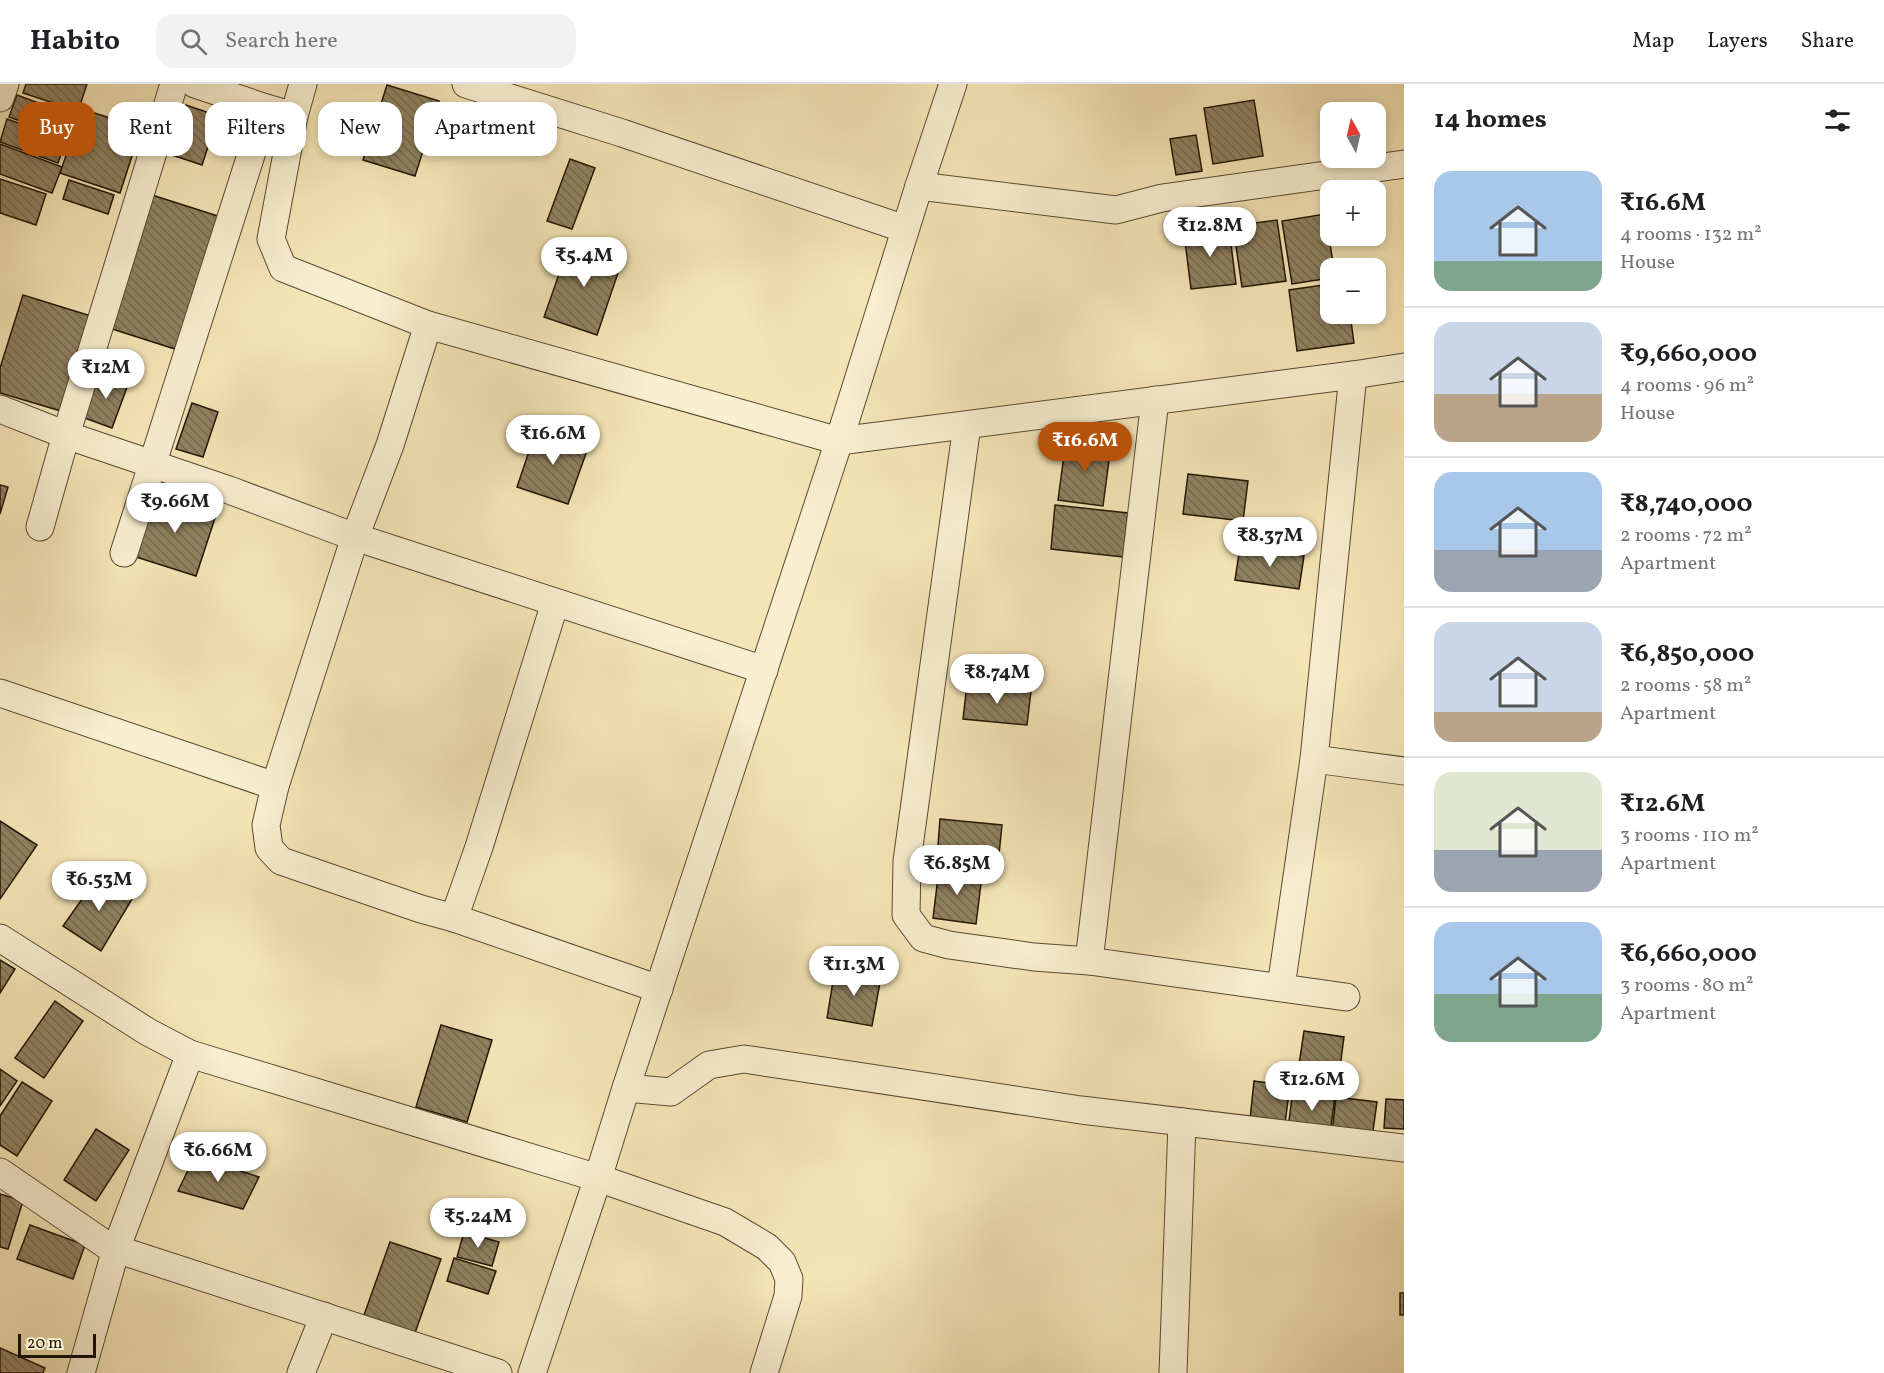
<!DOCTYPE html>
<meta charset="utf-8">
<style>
:root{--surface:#fff;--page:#f2f2f2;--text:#202124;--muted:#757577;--line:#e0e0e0;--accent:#b45309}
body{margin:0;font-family:Vollkorn,serif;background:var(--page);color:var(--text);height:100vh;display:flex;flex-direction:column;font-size:22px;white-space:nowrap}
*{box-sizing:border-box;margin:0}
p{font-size:20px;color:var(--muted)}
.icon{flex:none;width:33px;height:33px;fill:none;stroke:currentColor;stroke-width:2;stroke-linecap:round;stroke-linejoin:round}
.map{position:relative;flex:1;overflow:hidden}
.panel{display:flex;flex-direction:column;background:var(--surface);width:480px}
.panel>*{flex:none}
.guide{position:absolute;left:18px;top:18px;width:570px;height:54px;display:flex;gap:12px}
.needle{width:39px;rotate:352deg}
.fabs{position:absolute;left:1320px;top:18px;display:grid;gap:12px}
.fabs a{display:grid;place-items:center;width:66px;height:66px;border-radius:12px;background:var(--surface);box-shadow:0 3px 9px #0003;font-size:30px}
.scale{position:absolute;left:18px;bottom:15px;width:78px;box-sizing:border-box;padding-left:6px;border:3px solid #221606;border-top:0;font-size:16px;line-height:21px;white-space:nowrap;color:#221606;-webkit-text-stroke:4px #f8eed0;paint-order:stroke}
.price{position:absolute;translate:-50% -51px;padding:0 14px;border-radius:21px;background:#fff;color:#222;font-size:20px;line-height:39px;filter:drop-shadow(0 2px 3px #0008)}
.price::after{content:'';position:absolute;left:50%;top:36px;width:18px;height:14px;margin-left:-9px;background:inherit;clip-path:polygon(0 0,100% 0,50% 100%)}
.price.active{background:var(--accent);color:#fff}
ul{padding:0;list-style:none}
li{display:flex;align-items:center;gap:18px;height:150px;padding:0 30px}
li+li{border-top:2px solid var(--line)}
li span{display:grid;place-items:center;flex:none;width:168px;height:120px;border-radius:18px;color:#555}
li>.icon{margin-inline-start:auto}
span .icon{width:72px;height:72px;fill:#fffc;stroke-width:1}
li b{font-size:26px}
h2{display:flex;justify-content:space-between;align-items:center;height:72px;padding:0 30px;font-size:26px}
.tag{padding:0 21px;border-radius:18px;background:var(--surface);box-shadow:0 3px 9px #0003;font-size:21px;line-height:54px}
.tag.active{background:var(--accent);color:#fff}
header{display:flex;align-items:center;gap:36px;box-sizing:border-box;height:84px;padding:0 30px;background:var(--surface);border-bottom:2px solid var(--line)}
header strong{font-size:28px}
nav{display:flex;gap:33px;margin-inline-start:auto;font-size:21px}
.search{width:420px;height:54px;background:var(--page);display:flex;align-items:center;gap:15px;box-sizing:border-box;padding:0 21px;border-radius:18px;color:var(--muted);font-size:22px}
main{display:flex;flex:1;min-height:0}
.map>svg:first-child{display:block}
.building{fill:url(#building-back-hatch);stroke:#221606;stroke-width:1.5}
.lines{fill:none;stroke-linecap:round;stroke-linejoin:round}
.minor-casing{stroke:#574a32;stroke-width:29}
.minor{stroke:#f8eed0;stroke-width:27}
</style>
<header>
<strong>Habito</strong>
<div class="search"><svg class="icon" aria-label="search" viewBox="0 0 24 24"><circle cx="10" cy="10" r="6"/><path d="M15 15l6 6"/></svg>Search here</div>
<nav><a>Map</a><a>Layers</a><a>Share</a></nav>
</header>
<main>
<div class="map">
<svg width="1404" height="1289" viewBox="0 0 1404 1289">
<defs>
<pattern id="building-back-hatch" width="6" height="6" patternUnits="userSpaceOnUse" patternTransform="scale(1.5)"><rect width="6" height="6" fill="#908262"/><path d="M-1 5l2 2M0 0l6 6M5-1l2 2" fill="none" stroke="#75694f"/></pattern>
</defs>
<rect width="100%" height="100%" fill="#f5e5b6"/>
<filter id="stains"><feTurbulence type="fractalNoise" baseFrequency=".00333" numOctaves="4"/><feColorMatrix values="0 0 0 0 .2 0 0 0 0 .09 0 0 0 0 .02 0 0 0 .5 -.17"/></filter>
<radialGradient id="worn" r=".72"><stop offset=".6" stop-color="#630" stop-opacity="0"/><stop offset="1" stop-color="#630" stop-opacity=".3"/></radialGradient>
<g class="building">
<polygon points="26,0 87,0 78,27 23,9"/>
<polygon points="387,1 439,17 415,92 363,76"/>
<polygon points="17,11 76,33 68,54 9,33"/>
<polygon points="1254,16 1263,72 1213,80 1204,24"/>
<polygon points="186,21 218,32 202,81 169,70"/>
<polygon points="82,25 141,44 120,109 60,89"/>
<polygon points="7,35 66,56 58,79 0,58"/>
<polygon points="1196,51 1202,87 1176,91 1170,55"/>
<polygon points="0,60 62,83 52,109 0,90"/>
<polygon points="570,75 595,84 572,145 547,137"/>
<polygon points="0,95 46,110 36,141 0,129"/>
<polygon points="69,96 114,111 108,130 63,115"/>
<polygon points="152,111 221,133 178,266 109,244"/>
<polygon points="1325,130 1334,184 1330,184 1330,194 1292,200 1282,137"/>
<polygon points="1277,136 1286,197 1242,203 1233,142"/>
<polygon points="1229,144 1236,200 1191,205 1184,149"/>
<polygon points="571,156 623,174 597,251 544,233"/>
<polygon points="1330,200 1330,230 1350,230 1354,259 1297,267 1289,206"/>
<polygon points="23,211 91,232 61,327 0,309 0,284"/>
<polygon points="99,287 129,298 112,344 82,333"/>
<polygon points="192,319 218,328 203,373 176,365"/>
<polygon points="537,344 589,361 568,420 517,403"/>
<polygon points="1066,356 1111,361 1103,422 1058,416"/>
<polygon points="1188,390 1248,397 1243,437 1183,430"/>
<polygon points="0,401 8,403 0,430"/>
<polygon points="155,407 217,428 196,492 133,472"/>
<polygon points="1055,421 1128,429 1123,473 1051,465"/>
<polygon points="1240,463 1304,472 1299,505 1235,496"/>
<polygon points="967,600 1031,607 1027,641 963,635"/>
<polygon points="940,735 1002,741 998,780 937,775"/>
<polygon points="0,737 37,761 0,815"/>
<polygon points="939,785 982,791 976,840 933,834"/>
<polygon points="99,791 135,810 101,867 63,842"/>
<polygon points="0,876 15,885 0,909"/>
<polygon points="835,885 881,893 872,942 827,934"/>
<polygon points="55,917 83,937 44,994 15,974"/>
<polygon points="441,941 492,956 467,1038 416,1023"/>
<polygon points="1304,947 1344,953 1337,1006 1296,1001"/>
<polygon points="0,985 17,997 0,1022"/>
<polygon points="1254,997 1290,1002 1285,1039 1250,1035"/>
<polygon points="22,998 52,1017 17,1072 0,1061 0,1032"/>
<polygon points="1293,1006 1335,1012 1330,1050 1288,1044"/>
<polygon points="1336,1013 1377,1018 1372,1054 1332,1049"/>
<polygon points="1386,1015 1404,1016 1404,1045 1384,1044"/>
<polygon points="96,1045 129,1066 96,1117 64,1096"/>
<polygon points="195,1072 259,1093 243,1125 178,1107"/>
<polygon points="0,1110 23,1117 8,1165 0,1163"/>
<polygon points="30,1141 85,1161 73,1195 17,1175"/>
<polygon points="464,1148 499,1158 492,1182 457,1173"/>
<polygon points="390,1158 441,1175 415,1249 364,1231"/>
<polygon points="454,1174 496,1187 488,1210 447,1197"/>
<rect x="1400" y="1209" width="4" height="22"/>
<polygon points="0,1264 45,1284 43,1289 0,1289"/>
</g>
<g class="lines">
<defs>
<g id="minor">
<polyline points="195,0 266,24 294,32 271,155 283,184 428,241 839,357 1353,291 1314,675 1281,903"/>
<polyline points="466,0 622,49 905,145"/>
<polyline points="0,14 5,0"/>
<polyline points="294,32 303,0"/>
<polyline points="919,102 1116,126 1162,114 1404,80"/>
<polyline points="428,241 390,361 355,453 275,702 266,741 269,764 281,777 421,825 454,834 659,905"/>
<polyline points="1353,291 1404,283"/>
<polyline points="1155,316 1089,877 1346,913"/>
<polyline points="0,325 66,351 229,406 355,453 764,586"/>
<polyline points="967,341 907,777 906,831 923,854 949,861 1034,873 1089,877"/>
<polyline points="40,443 66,351 174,0"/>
<polyline points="124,469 266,24"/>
<polyline points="0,609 275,702"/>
<polyline points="1314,675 1404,687"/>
<polyline points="454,834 479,763 555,519"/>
<polyline points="0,854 148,948 190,970 116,1165 81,1289"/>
<polyline points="190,970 598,1094 725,1138 767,1163 782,1178 789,1195 788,1212 764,1289"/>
<polyline points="626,1004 671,1008 709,981 744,975 1081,1026 1404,1064"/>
<polyline points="0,1088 115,1167"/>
<polyline points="116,1165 498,1289"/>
<polyline points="301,1289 324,1232"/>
<polyline points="532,1289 598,1094 626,1004 839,357 919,102 953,0"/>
<polyline points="1173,1289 1182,1038"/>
</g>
</defs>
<use href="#minor" class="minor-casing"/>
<use href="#minor" class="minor"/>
</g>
<rect width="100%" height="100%" filter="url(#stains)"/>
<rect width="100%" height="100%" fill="url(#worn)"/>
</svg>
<div class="fabs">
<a><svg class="needle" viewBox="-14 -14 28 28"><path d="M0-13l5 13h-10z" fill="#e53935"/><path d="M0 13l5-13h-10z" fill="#757577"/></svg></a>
<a>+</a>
<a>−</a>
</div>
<div class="scale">20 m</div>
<b class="price" style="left:1210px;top:174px">₹12.8M</b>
<b class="price" style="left:584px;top:204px">₹5.4M</b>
<b class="price" style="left:106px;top:316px">₹12M</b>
<b class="price" style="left:553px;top:382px">₹16.6M</b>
<b class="price active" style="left:1085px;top:389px">₹16.6M</b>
<b class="price" style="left:175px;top:450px">₹9.66M</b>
<b class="price" style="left:1270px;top:484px">₹8.37M</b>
<b class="price" style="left:997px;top:621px">₹8.74M</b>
<b class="price" style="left:957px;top:812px">₹6.85M</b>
<b class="price" style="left:99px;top:828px">₹6.53M</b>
<b class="price" style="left:854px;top:913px">₹11.3M</b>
<b class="price" style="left:1312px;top:1028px">₹12.6M</b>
<b class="price" style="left:218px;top:1099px">₹6.66M</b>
<b class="price" style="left:478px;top:1165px">₹5.24M</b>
<div class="guide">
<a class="tag active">Buy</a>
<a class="tag">Rent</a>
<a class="tag">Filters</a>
<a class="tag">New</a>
<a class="tag">Apartment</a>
</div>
</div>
<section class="panel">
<h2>14 homes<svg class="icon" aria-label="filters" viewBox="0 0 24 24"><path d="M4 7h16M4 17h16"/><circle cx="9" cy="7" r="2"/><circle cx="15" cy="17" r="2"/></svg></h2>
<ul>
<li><span style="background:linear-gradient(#a9c7e8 75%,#7fa58c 0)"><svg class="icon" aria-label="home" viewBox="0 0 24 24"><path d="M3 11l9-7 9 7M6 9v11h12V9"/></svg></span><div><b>₹16.6M</b><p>4 rooms · 132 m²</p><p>House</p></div></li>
<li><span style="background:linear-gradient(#c9d6e8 60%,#b9a48a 0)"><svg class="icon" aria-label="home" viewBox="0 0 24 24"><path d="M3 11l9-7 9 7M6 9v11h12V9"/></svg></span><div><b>₹9,660,000</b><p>4 rooms · 96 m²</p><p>House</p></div></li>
<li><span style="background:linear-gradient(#a9c7e8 65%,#9aa5b1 0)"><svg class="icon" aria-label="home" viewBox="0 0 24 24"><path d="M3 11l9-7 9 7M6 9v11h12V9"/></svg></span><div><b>₹8,740,000</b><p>2 rooms · 72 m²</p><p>Apartment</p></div></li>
<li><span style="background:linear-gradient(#c9d6e8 75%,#b9a48a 0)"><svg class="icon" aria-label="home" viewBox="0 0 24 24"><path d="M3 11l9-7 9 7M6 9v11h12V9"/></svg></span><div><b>₹6,850,000</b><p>2 rooms · 58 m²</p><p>Apartment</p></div></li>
<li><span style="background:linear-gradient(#dfe7d0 65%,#9aa5b1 0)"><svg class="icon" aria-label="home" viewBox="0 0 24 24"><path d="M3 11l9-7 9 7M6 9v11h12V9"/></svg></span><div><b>₹12.6M</b><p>3 rooms · 110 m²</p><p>Apartment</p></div></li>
<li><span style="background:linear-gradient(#a9c7e8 60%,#7fa58c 0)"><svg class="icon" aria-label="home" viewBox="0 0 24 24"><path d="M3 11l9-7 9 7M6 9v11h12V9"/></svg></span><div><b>₹6,660,000</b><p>3 rooms · 80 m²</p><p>Apartment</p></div></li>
</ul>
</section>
</main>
